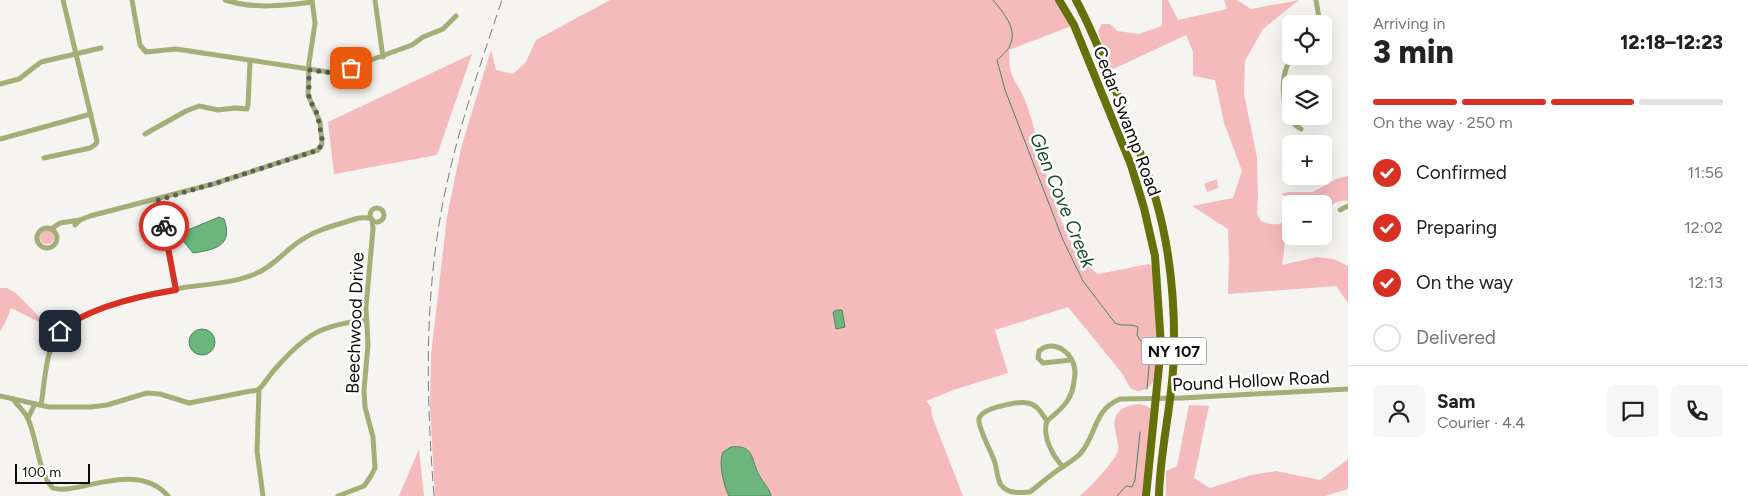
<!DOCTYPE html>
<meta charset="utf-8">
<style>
body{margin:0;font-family:Figtree,sans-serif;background:#f6f6f6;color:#222;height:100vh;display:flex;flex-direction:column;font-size:19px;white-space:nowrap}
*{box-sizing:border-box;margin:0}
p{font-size:16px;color:#767676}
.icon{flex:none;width:28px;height:28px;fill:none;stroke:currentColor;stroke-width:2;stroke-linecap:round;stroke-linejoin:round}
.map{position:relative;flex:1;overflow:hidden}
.details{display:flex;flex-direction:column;background:#fff;width:400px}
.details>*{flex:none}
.buttons{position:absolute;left:1282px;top:15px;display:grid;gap:10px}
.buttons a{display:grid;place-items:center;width:50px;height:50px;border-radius:8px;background:#fff;box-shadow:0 5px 20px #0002;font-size:25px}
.scale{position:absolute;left:15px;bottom:12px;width:75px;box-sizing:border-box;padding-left:5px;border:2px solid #0d0c0b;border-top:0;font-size:14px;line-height:18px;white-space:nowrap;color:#0d0c0b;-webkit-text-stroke:4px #fff;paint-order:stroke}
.pin{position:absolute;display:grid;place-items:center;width:42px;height:42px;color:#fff;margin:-21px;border-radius:10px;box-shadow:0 2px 8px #0006}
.courier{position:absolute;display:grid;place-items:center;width:50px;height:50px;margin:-25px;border:4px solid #d93025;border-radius:50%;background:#fff;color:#222;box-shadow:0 1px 6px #0007}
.summary em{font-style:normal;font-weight:800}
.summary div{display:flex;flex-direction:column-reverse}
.summary{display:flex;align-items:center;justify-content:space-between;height:85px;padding:0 25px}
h1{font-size:32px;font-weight:800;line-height:38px}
.bar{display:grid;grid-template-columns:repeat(4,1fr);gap:8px 5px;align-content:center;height:60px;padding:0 25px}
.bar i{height:6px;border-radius:4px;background:#e0e0e0}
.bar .current{background:#d93025}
.bar p{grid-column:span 4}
.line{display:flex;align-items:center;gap:12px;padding:0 25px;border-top:1px solid #e0e0e0}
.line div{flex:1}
.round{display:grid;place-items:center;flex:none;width:52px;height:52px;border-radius:8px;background:#f6f6f6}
ol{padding:0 25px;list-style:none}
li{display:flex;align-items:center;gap:15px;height:55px}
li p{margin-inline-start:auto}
li .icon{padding:5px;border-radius:50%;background:#d93025;color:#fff;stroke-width:4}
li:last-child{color:#767676}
li i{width:28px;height:28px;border:2px solid #e0e0e0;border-radius:50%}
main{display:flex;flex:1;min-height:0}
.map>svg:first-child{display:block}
.green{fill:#f5babc}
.water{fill:#6cb67e;stroke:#50835c}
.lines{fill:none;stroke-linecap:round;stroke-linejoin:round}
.stream{stroke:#50835c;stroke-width:1}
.street{stroke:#a4ae76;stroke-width:5}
.primary{stroke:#647008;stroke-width:8}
.rail{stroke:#7d7c7a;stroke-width:1;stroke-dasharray:10 5;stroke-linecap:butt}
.done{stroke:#5f5d5c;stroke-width:5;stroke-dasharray:0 9}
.route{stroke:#d93025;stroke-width:6}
.labels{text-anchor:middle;stroke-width:5;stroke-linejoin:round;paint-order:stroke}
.shield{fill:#fff;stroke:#565554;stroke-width:1}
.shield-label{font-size:16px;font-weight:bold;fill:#0d0c0b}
.street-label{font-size:18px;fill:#0d0c0b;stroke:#fff}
.water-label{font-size:19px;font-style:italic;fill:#164c27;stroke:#fff}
</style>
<main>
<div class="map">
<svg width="1348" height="496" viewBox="0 0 1348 496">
<rect width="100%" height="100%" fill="#f6f4f1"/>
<g class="green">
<path d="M610 0H1059L1074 25 1009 50C1010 56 1009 63 1010 69 1013 80 1021 90 1025 100 1043 146 1055 246 1098 274L1149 264 1153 267 1159 346 1155 379 1147 389 1138 391 1131 389 1121 372 1068 307 995 330 1008 373 956 389 926 401 931 407 932 416 963 496H435L430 407 431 355 447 217 461 148 491 50 496 70 513 74 526 62 536 40Z"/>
<path d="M1162 0H1168L1178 20 1227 9 1224 0H1237L1251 9 1299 0 1263 29 1245 61 1244 94 1257 157 1258 195 1257 214 1261 221C1274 226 1280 226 1291 217V235L1286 236 1282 265 1317 257 1334 259 1348 266V303L1336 286 1228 294 1229 259 1228 229 1192 206 1233 198 1242 171 1224 123 1215 80 1193 76V52L1186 35 1109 71 1098 31 1102 24H1110L1117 31 1139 34 1162 26Z"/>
<path d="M472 54 437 155 334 174 328 122Z"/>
<path d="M1348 176V201C1326 198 1331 215 1328 228H1324V204H1301L1281 194 1289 192H1313L1336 179Z"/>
<path d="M1217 179 1218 188 1207 192 1204 184Z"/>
<circle cx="47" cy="237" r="7"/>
<path d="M0 288H7L16 293 49 327 11 308 5 323 0 331Z"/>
<path d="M1139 404 1147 406 1151 409 1146 496H1079C1088 490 1113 463 1117 453 1120 447 1117 441 1116 434 1111 414 1120 406 1139 404Z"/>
<path d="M1189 405 1209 406 1194 478 1210 488 1251 475 1276 471 1320 480 1347 460 1348 458V489L1325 496H1166V471L1177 466Z"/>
<path d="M419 449 424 496H399Z"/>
</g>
<g class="water">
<path d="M219 217 224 219C234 246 214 250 193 253L184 242 183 232Z"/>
<path d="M837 310H842L845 327 836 329 833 312Z"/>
<circle cx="202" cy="342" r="13"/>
<path d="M731 447C755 444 751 461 759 475 763 483 769 487 771 496H729C724 487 718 462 723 452Z"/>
</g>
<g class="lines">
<g class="stream">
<path d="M993 0C1003 12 1018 29 1010 45 1008 51 1001 56 997 60L1005 90 1063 240 1083 281 1115 323C1123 327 1129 323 1138 327L1137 335 1150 355 1147 389"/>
<path d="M1117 496 1126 486 1132 487 1135 480 1140 432"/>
</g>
<g class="street">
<path d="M132 0 140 45 146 52 176 49 335 73 412 45 423 37 443 29 456 16"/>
<path d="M225 0C254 9 283 6 312 2"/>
<path d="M375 0 383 57"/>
<path d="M1316 0 1320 24"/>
<path d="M1294 56C1277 70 1281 120 1301 129"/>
<path d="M0 84 19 79 41 62 101 48"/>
<path d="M145 134 186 111 199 106 218 110 235 108 247 109 248 105 250 61"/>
<path d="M0 139 91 114"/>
<path d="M44 158 90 148 96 144 97 141 63 0"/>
<path d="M158 200 176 290"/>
<circle cx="377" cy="215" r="7"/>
<path d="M1340 210 1348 206"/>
<path d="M75 225 80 220 90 216 213 184 318 150 322 144 320 122 308 95 309 63 315 23 312 0"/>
<circle cx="47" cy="238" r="10"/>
<path d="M51 229 60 223 80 220"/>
<path d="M259 389 257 451 263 496"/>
<path d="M0 396 49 407H91L107 405 147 393 160 394 189 403 251 391C254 391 256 391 259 389 263 386 271 373 276 368 306 334 321 325 366 320"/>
<path d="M13 399C17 405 24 411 27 417 37 435 38 475 53 488 77 496 136 459 168 496"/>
<path d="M41 405C45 383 45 345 62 330 89 306 152 293 187 287 210 284 233 283 255 274 271 268 283 253 297 243 312 232 328 227 346 222 355 219 362 216 372 219L373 229 366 307 368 345 364 390 365 407 373 437 375 468 371 476 364 486 338 496"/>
<path d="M28 418 35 404"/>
<path d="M1047 421C1055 414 1064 408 1069 398 1073 391 1075 379 1075 371 1074 353 1054 338 1039 351L1038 358 1043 363 1071 360"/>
<path d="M1063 467C1052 455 1042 436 1047 421 1041 413 1038 405 1028 403 1018 401 981 408 979 419 978 429 992 452 995 463 997 469 997 479 1001 485 1008 494 1020 493 1030 492 1039 485 1048 477 1058 470 1065 465 1074 460 1080 454 1097 435 1093 410 1120 399L1182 398 1348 389"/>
</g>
<g class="primary">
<path d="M1059 0 1074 25 1131 165 1144 208 1155 256 1161 346 1146 496"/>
<path d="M1076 0C1094 33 1107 69 1121 104 1133 135 1147 167 1156 200 1170 249 1175 302 1174 353 1173 401 1160 448 1159 496"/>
</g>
<path class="rail" d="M434 496C426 394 424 297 444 197 458 129 480 65 502 0"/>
</g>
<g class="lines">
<path class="done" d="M164 226 158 200 213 184 318 150 322 144V138L317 113 309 99V70L335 73 351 68"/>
<path class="route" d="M60 331C89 307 139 296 176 290L164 226"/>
</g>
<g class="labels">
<rect class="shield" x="1141.5" y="337.5" width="65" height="27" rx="4"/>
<g class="shield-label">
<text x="1174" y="357">NY 107</text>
</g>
<g class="street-label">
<text transform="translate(1127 121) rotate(69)" y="6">Cedar Swamp Road</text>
<text transform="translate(355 323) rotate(-88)" y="6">Beechwood Drive</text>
<text transform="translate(1251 381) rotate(-3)" y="6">Pound Hollow Road</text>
</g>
<g class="water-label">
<text transform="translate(1063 200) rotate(68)" y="7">Glen Cove Creek</text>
</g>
</g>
</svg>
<div class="buttons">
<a><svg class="icon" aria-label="locate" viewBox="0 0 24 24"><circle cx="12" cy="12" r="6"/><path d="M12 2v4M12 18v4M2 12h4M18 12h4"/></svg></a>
<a><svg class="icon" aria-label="layers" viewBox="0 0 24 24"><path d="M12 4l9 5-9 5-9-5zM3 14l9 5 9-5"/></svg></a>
<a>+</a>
<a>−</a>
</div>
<div class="scale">100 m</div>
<div class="pin" style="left:351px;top:68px;background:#ea580c"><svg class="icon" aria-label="bag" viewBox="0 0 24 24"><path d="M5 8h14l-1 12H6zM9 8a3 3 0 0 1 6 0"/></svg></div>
<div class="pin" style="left:60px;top:331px;background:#1f2937"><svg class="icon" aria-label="home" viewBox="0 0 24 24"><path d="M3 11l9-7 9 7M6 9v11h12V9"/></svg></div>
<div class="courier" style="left:164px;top:226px"><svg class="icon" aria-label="bike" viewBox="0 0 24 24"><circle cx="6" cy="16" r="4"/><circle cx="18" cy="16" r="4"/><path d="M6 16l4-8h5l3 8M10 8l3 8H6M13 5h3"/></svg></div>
</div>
<section class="details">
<div class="summary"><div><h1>3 min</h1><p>Arriving in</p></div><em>12:18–12:23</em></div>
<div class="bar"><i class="current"></i><i class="current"></i><i class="current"></i><i></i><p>On the way · 250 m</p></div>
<ol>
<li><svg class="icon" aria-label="check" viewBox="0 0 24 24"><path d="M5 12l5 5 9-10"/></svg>Confirmed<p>11:56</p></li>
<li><svg class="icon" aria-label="check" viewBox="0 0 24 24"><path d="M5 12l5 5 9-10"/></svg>Preparing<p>12:02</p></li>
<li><svg class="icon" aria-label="check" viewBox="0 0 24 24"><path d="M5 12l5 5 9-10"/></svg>On the way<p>12:13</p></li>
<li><i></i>Delivered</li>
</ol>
<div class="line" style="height:90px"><a class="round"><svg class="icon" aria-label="person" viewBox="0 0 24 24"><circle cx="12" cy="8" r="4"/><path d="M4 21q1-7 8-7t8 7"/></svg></a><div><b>Sam</b><p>Courier · 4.4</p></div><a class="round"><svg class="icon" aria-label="chat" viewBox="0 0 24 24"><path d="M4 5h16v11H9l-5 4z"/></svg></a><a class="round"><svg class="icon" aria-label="phone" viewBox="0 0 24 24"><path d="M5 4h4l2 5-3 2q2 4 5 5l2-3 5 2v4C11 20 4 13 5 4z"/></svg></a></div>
</section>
</main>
